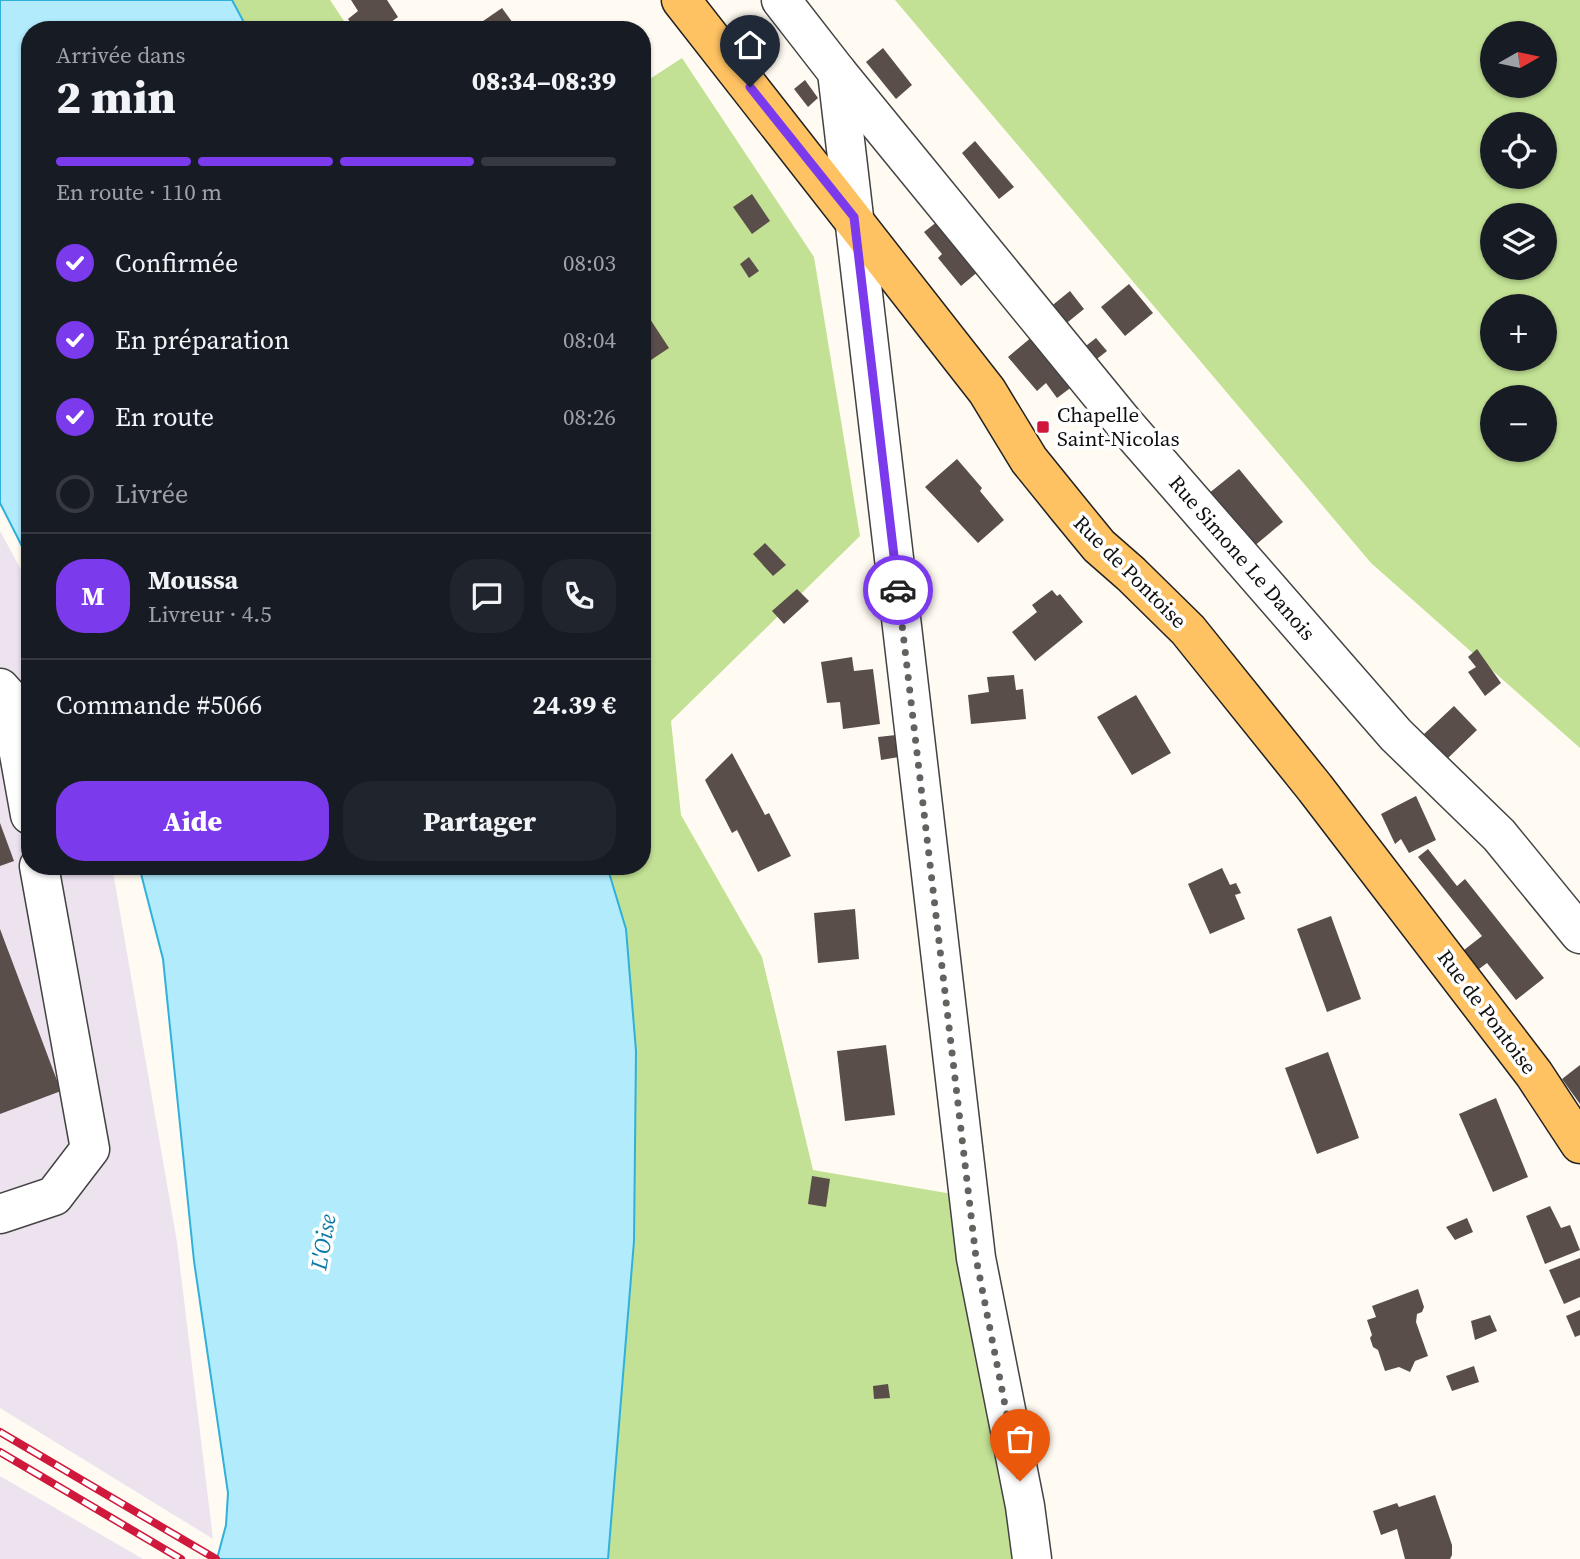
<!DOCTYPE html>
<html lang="fr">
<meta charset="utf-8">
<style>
body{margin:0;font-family:"Source Serif 4",serif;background:#20242c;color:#f1f3f6;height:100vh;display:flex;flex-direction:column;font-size:26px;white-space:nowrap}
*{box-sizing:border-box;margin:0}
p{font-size:23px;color:#9ea1a6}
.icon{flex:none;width:38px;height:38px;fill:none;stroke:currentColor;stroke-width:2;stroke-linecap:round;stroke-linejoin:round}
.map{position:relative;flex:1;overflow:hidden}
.panel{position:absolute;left:21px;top:21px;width:630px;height:854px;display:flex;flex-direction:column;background:#171b24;border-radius:28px;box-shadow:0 2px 5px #0004}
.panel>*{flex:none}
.needle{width:46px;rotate:81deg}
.fabs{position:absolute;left:1480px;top:21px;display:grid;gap:14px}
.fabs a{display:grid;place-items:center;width:77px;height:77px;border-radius:50%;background:#171b24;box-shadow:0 2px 5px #0004;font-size:35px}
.pin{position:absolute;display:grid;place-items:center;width:60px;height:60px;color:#fff;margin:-72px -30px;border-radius:50% 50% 50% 0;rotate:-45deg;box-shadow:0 0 7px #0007}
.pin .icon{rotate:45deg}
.courier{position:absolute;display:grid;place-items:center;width:70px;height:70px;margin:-35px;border:5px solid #7c3aed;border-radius:50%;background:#fff;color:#222;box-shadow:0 2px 9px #0007}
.head em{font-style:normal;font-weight:800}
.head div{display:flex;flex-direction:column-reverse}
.head{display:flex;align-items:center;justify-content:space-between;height:119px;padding:0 35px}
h1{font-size:46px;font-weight:800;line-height:52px}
.bar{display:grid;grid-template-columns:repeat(4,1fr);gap:10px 7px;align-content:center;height:84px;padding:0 35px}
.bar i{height:9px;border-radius:5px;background:#363941}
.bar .current{background:#7c3aed}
.bar p{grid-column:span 4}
.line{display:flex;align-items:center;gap:18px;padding:0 35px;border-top:2px solid #363941}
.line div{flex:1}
.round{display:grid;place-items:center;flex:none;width:74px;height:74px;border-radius:28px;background:#20242c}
ol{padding:0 35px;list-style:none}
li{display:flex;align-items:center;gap:21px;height:77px}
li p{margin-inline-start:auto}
li .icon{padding:7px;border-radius:50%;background:#7c3aed;color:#fff;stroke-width:4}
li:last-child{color:#9ea1a6}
li i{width:38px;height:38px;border:4px solid #363941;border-radius:50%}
.primary-button{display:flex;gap:14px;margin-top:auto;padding:14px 35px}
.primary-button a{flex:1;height:80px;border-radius:28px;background:#7c3aed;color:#fff;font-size:28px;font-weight:800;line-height:80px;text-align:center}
.primary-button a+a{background:#20242c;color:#f1f3f6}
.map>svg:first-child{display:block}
.industrial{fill:#ece3ef}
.forest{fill:#c2e194;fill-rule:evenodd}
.water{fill:#b1ebfc;stroke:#30b0db;stroke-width:2}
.building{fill:#5a4e4b}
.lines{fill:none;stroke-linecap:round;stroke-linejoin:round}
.minor-casing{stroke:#434343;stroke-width:41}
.major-casing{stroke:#212121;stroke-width:41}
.minor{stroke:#fff;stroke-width:38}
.major{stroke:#ffc262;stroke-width:38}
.rail-casing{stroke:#cf183c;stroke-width:8}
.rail{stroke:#fff;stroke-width:5;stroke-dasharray:16;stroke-linecap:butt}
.done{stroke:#64625f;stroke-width:7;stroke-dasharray:0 12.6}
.route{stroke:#7c3aed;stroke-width:9}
.poi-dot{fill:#cf183c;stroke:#fff;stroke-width:2.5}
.labels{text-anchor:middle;stroke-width:7;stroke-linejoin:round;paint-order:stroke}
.poi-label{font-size:21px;fill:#101010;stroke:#fff;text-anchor:start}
.street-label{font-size:21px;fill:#101010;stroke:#fff}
.water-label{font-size:23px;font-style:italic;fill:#0b7aa7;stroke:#fff}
</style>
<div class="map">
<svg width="1580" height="1559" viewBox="0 0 1580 1559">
<rect width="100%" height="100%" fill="#fffbf2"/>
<g class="industrial">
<path d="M0 531 30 586V866H112L177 1242 213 1539 0 1408Z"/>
<path d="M0 1476 143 1559H0Z"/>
</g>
<g class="forest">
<path d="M232 0H330L350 30H248Z"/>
<path d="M895 0H1580V748L1371 563ZM1493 33H1545V86H1493ZM1493 124H1545V177H1493ZM1493 215H1545V268H1493ZM1493 306H1545V359H1493ZM1493 397H1545V450H1493Z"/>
<path d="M682 58 814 257 860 536 671 721 681 815 762 957 813 1170 958 1195 1023 1559H608L634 1241 636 1051 626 929 607 866H642V84Z"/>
</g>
<g class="water">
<path d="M0 0H232L248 30H30V562L0 503Z"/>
<path d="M139 866H607L626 929 636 1051 634 1241 608 1559H217L226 1525 228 1493 194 1261 163 959Z"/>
</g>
<g class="building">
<path d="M351 0H387L398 17 380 30H356L348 19 358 11Z"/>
<path d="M502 8 518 30H470Z"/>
<path d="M883 48 912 85 896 99 866 62Z"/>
<path d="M805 80 818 98 808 107 794 89Z"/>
<path d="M975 141 1014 187 999 199 962 153Z"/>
<path d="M752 194 770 221 752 234 733 207Z"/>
<path d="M938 221 980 270 961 286 938 258 942 254 924 232Z"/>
<path d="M749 257 759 271 749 278 740 264Z"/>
<path d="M1129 284 1153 313 1125 336 1101 307Z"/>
<path d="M1070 291 1084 309 1063 326 1049 308Z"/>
<path d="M648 316 669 348 642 366V320Z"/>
<path d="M1033 336 1073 386 1057 398 1046 383 1037 391 1008 357Z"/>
<path d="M1096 338 1107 351 1093 362 1082 349Z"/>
<path d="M957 459 982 488 980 491 1004 520 978 543 925 487Z"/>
<path d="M1239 469 1283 522 1253 547 1208 494Z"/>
<path d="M765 543 786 565 773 576 753 554Z"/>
<path d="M797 589 809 601 784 624 772 611Z"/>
<path d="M1052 590 1057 596 1060 594 1083 622 1035 661 1012 632 1037 612 1032 605Z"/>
<path d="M1477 649 1501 683 1485 696 1468 672 1476 667 1468 657Z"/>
<path d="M852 657 854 671 873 669 880 724 843 729 840 702 827 703 821 662Z"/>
<path d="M1014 675 1016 690 1023 689 1026 719 971 724 968 695 989 692 987 677Z"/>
<path d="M1136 695 1171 753 1132 775 1097 717Z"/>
<path d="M1454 706 1477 730 1447 759 1423 735Z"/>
<path d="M896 735 899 757 881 760 878 737Z"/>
<path d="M732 753 765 815 769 813 791 856 758 872 737 830 732 833 705 780Z"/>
<path d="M1416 796 1436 840 1409 853 1401 839 1395 844 1381 814Z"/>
<path d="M0 823 14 861 0 866Z"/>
<path d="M1428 849 1457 886 1465 879 1544 978 1516 1000 1487 963 1479 969 1464 950 1482 936 1418 857Z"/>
<path d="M1222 868 1230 885 1236 883 1241 893 1235 895 1245 919 1210 934 1188 884Z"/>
<path d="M855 909 859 959 818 963 814 913Z"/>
<path d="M1331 916 1361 999 1327 1012 1297 929Z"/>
<path d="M0 929 61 1091 0 1114Z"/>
<path d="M886 1045 895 1115 845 1121 837 1051Z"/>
<path d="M1328 1052 1359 1138 1317 1154 1285 1068Z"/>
<path d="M1580 1065V1104L1562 1079Z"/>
<path d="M1496 1098 1528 1177 1493 1192 1459 1114Z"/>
<path d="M812 1176 830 1179 826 1207 808 1204Z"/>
<path d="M1550 1206 1561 1228 1570 1225 1580 1250 1545 1264 1526 1216Z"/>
<path d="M1467 1218 1473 1232 1455 1240 1446 1227Z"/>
<path d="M1580 1258V1297L1564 1304 1549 1270Z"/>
<path d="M1418 1289 1424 1307 1422 1312 1417 1314 1416 1322 1428 1356 1415 1361 1410 1372 1399 1367 1385 1371 1378 1350 1373 1347 1370 1338 1372 1335 1367 1320 1376 1317 1372 1306Z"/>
<path d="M1580 1310V1335L1575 1337 1566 1316Z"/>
<path d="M1490 1315 1497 1331 1475 1340 1471 1321Z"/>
<path d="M1474 1366 1479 1382 1452 1391 1446 1376Z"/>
<path d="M888 1384 890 1398 874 1399 873 1386Z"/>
<path d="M1435 1495 1452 1545V1555L1450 1559H1405L1397 1529 1381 1535 1373 1511 1397 1503 1399 1507Z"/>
</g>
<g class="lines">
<g class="minor-casing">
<g id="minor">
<path d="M781 0 837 72 1124 423 1396 735 1499 835 1580 934"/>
<path d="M837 72 976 1258 1025 1506 1032 1559"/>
<path d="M0 688 9 698 30 815"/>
<path d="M0 1214 54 1196 90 1149 39 866"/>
</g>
</g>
<g class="major-casing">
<path id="major" d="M681 0 987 391 1029 460 1067 507 1099 546 1131 574 1188 630 1315 788 1534 1074 1580 1144"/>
</g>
<use href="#minor" class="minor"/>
<use href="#major" class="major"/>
<g class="rail-casing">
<g id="rail">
<path d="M0 1432 216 1559"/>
<path d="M0 1452 181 1559"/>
</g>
</g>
<use href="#rail" class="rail"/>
</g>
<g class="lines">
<path class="done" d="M898 590 976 1258 1020 1481"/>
<path class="route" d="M750 87 854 217 898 590"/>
</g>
<rect class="poi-dot" x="1036" y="420" width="14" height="14" rx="3.5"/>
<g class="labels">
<g class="poi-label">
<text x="1057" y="422">Chapelle<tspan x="1057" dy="24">Saint-Nicolas</tspan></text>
</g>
<g class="street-label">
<text transform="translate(1242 558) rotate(49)" y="7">Rue Simone Le Danois</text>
<text transform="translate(1130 572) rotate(45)" y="7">Rue de Pontoise</text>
<text transform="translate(1487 1012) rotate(53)" y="7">Rue de Pontoise</text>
</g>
<g class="water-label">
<text transform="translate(323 1242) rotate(-80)" y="8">L'Oise</text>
</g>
</g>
</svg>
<div class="fabs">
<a><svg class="needle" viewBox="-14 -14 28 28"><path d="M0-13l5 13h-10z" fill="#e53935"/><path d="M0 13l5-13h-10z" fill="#9ea1a6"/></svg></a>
<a><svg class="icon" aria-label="locate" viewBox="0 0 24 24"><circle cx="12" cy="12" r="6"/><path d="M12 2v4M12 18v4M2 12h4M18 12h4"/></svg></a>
<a><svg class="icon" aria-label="layers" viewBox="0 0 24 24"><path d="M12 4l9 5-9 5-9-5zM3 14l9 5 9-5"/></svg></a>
<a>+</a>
<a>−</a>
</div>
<div class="pin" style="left:1020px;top:1481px;background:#ea580c"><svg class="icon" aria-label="bag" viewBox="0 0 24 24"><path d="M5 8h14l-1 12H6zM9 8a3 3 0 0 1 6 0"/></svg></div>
<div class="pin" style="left:750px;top:87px;background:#1f2937"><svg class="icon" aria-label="home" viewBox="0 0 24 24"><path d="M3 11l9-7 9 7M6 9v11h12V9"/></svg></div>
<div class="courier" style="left:898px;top:590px"><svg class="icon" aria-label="car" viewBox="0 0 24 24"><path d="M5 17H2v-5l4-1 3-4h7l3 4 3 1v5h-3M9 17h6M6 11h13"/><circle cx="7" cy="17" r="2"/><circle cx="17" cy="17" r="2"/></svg></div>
<section class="panel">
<div class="head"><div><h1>2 min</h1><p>Arrivée dans</p></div><em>08:34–08:39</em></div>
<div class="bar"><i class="current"></i><i class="current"></i><i class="current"></i><i></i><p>En route · 110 m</p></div>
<ol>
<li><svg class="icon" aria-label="check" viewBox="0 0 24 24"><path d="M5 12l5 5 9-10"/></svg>Confirmée<p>08:03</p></li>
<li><svg class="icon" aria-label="check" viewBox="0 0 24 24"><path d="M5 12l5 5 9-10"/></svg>En préparation<p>08:04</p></li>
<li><svg class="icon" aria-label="check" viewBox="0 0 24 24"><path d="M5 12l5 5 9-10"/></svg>En route<p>08:26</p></li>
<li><i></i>Livrée</li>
</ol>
<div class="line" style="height:126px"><b class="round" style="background:#7c3aed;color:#fff">M</b><div><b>Moussa</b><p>Livreur · 4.5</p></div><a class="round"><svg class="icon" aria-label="chat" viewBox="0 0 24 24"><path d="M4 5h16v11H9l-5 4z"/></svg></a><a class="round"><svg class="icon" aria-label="phone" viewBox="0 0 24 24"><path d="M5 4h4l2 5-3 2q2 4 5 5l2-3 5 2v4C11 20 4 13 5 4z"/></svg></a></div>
<div class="line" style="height:91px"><div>Commande #5066</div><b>24.39 €</b></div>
<div class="primary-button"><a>Aide</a><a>Partager</a></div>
</section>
</div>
